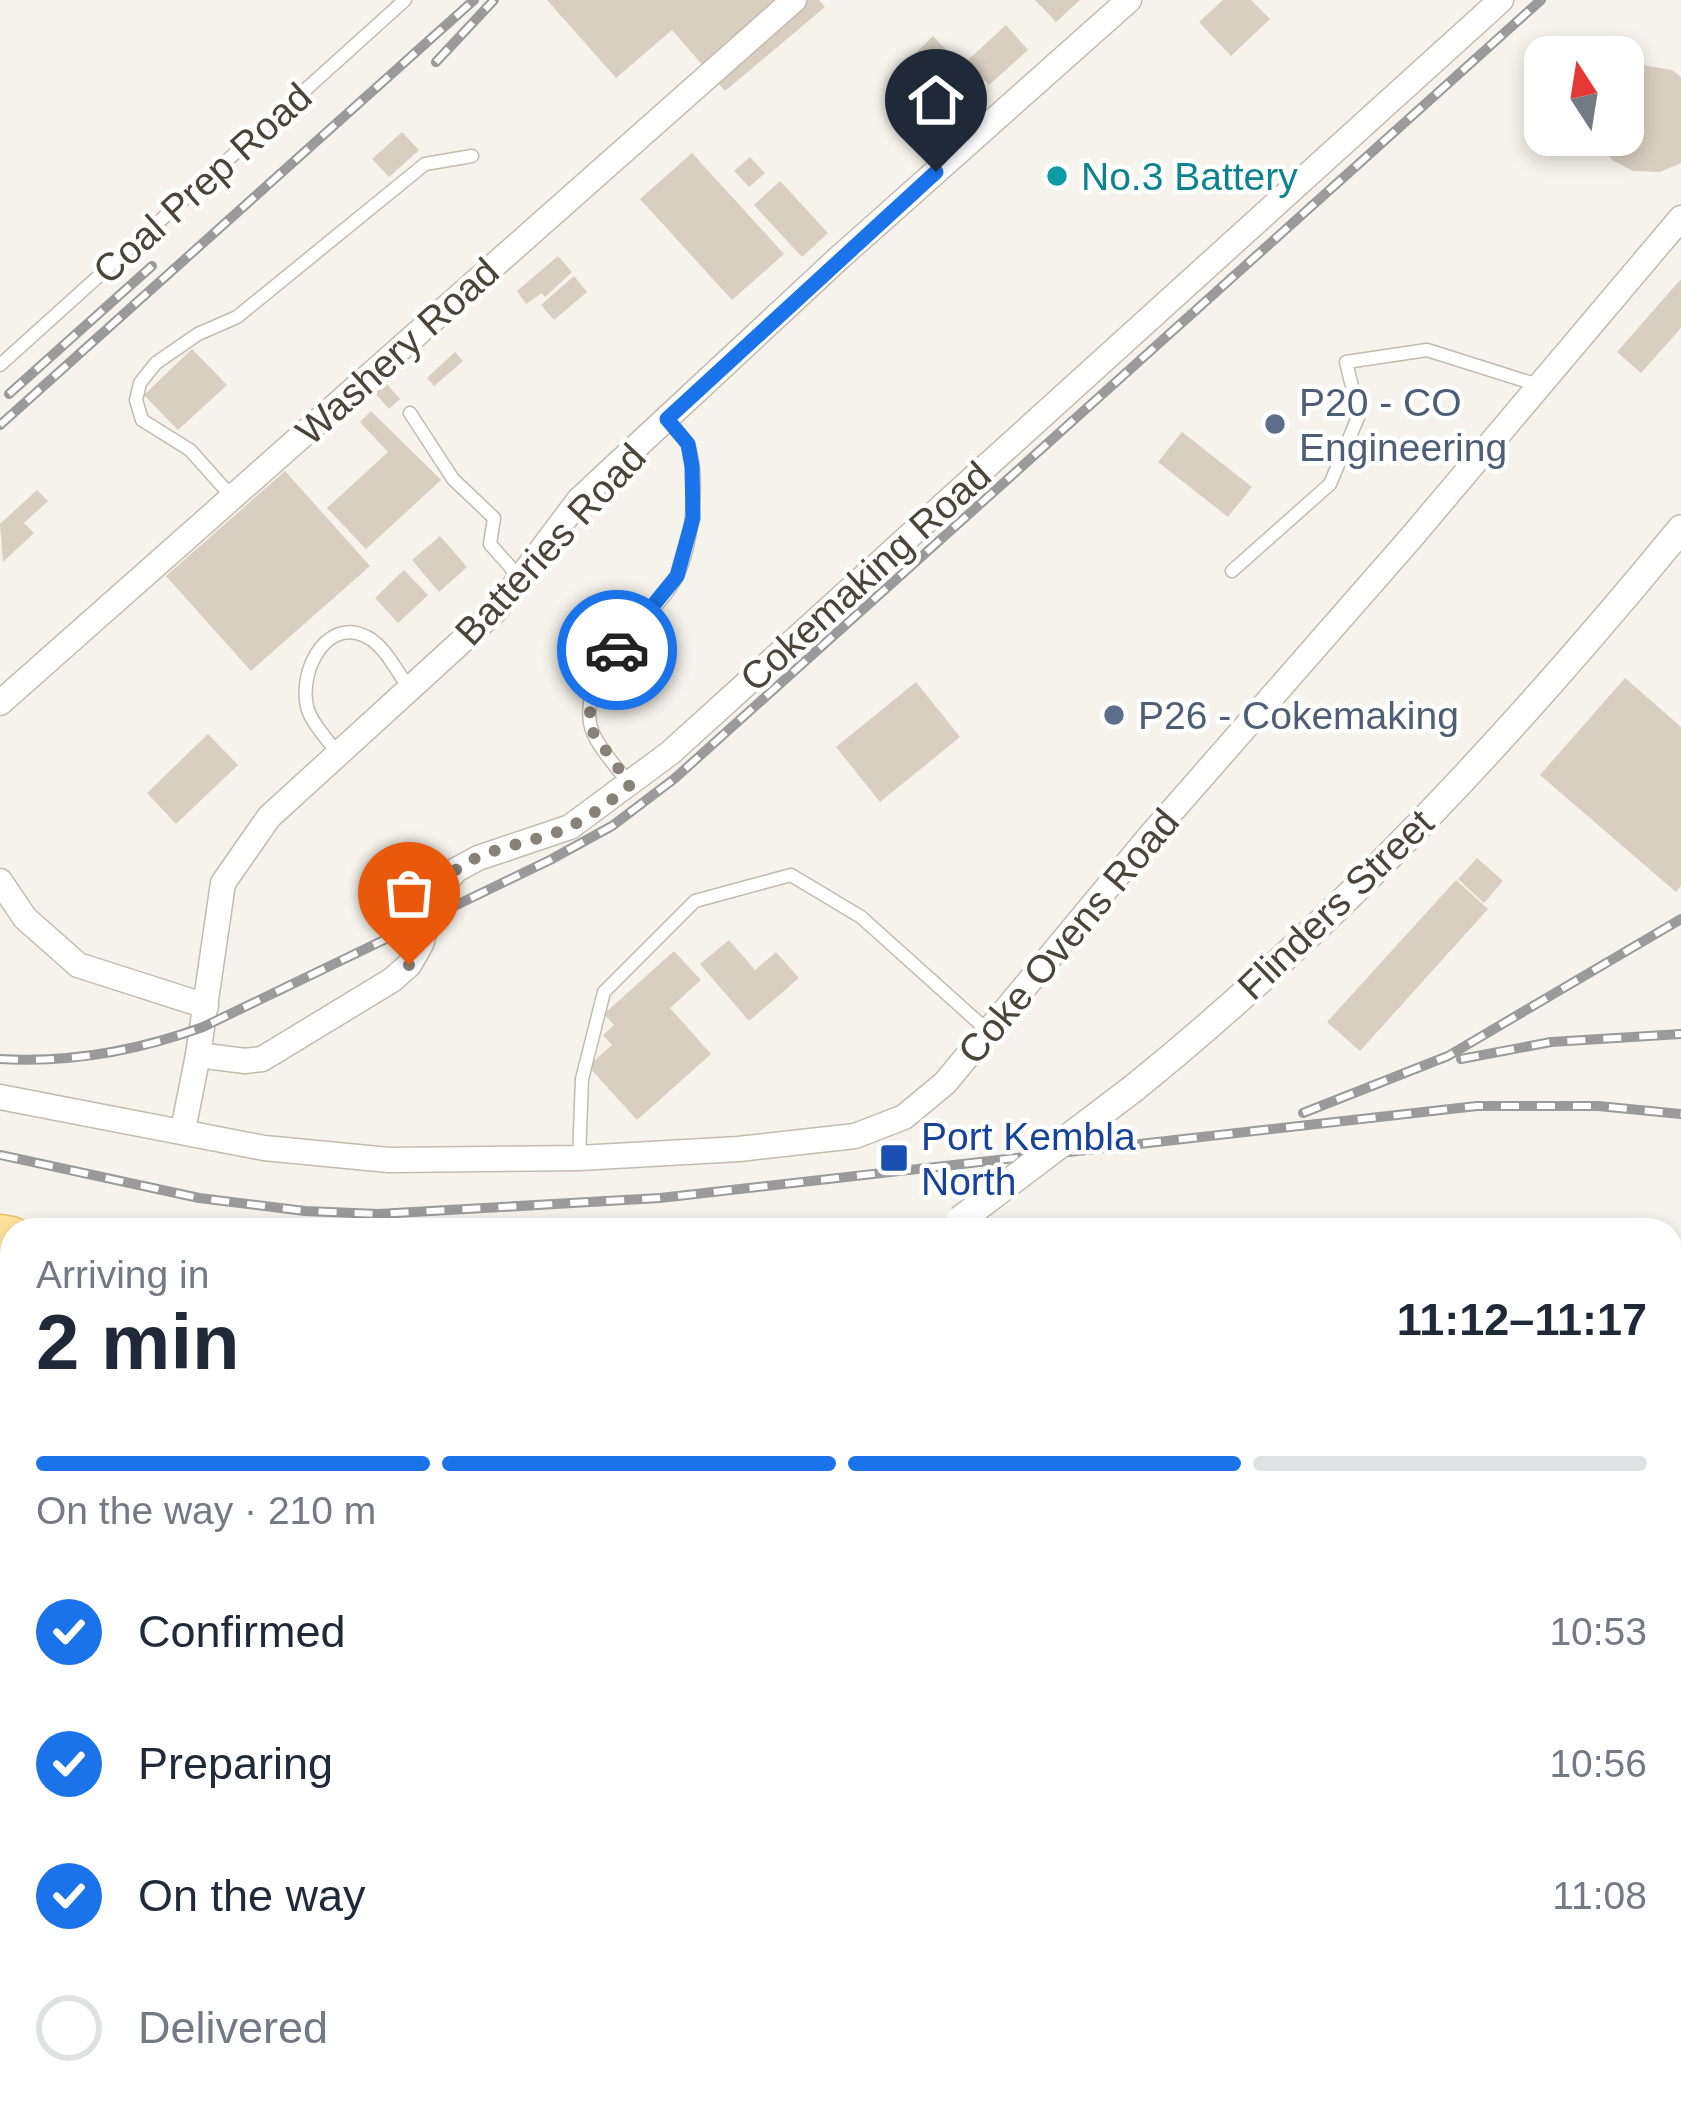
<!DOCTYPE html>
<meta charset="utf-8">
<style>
body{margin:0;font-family:Arial,sans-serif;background:#f2f2f3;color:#1f2937;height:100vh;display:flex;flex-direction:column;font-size:45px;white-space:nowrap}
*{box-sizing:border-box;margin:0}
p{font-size:39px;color:#747a83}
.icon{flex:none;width:66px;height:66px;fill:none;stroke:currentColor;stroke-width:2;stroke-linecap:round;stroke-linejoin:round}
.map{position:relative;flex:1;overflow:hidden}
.drawer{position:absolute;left:0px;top:1218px;width:1683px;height:900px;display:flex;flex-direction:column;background:#fff;border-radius:36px 36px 0 0;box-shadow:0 6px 18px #0003}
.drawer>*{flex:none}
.needle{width:78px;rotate:348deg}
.controls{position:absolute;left:1524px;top:36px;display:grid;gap:24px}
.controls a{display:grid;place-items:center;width:120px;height:120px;border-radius:24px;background:#fff;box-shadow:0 6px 18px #0003;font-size:60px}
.pin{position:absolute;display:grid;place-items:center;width:102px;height:102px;color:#fff;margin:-123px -51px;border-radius:50% 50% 50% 0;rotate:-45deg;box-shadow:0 0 12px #0007}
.pin .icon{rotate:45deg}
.courier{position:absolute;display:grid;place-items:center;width:120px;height:120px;margin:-60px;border:9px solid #1a73e8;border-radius:50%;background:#fff;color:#222;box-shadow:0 3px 15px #0007}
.summary em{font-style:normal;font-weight:700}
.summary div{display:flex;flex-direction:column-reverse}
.summary{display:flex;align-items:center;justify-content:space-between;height:204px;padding:0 36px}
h1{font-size:78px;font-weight:700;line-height:90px}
.bar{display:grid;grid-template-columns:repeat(4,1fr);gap:18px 12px;align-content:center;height:144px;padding:0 36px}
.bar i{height:15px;border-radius:9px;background:#e0e1e3}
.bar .on{background:#1a73e8}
.bar p{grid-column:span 4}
ol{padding:0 36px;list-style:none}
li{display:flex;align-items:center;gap:36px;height:132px}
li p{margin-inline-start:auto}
li .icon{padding:12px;border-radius:50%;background:#1a73e8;color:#fff;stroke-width:4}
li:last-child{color:#747a83}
li i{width:66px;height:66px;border:6px solid #e0e1e3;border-radius:50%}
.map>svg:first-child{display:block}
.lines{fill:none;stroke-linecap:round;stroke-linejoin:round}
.stream{stroke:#a9d4f2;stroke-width:6}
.building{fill:#d8cfc1}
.service-casing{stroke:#c2bbae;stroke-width:15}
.minor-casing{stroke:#c2bbae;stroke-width:27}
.tertiary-casing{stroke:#c2bbae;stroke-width:30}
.primary-casing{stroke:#e6c16a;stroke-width:39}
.service{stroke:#fff;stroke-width:12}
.minor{stroke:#fff;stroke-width:24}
.tertiary{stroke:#fff;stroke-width:27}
.primary{stroke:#ffe39c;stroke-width:36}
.rail-casing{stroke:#9a9a9a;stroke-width:10}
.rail{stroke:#fff;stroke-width:6;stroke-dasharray:18;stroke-linecap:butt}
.tertiary-bridge-casing{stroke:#c2bbae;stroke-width:30;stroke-linecap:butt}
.tertiary-bridge{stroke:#fff;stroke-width:27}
.done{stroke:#878178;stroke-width:12;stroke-dasharray:0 21.6}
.route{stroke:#1a73e8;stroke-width:15}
.culture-dot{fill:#0f9aa8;stroke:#fff;stroke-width:4.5}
.service-dot{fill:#5c6f8a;stroke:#fff;stroke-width:4.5}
.transit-dot{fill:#1a4fb4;stroke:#fff;stroke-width:4.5}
.labels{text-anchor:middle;stroke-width:9;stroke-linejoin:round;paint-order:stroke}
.culture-label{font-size:39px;fill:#0d838f;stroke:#fff;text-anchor:start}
.street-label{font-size:39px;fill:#4b4439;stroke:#fff}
.service-label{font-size:39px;fill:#4e5e75;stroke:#fff;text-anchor:start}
.transit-label{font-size:39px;fill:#164399;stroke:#fff;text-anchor:start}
</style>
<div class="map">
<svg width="1681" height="2118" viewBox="0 0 1681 2118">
<rect width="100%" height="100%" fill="#f6f3ec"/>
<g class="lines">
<path class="stream" d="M1671 1272H1681"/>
</g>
<g class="building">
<path d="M547 0H819L825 7 725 91 672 30 616 78Z"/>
<path d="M1035 0H1080L1056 22Z"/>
<path d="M1223 0H1251L1270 19 1231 56 1199 22Z"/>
<path d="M1006 25 1028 50 989 85 967 61Z"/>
<path d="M933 36 952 56 925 82 906 63Z"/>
<path d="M949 63 978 93 955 115 926 85Z"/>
<path d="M1642 65 1672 70 1681 77V163L1660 172 1633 171 1612 160 1599 141 1598 135H1623V73Z"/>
<path d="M929 93 950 118 925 140 904 115Z"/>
<path d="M402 132 419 150 389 177 372 159Z"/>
<path d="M692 153 784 254 732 300 640 199Z"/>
<path d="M750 157 765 173 749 187 734 171Z"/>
<path d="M780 181 828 233 802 257 754 205Z"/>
<path d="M558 256 572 272 545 297 542 293 526 304 517 291Z"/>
<path d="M574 276 587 292 554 320 541 305Z"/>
<path d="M1681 279V328L1641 373 1617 352Z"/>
<path d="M192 349 227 385 178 430 144 395Z"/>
<path d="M455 352 463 361 434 386 427 378Z"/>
<path d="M386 383 400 399 389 409 375 393Z"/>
<path d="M371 411 441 480 366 549 327 508 388 452 360 422Z"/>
<path d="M1182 432 1252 487 1228 517 1158 462Z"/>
<path d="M285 471 370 566 251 671 166 576Z"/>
<path d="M37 490 48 501 24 523 34 533 3 562 0 524Z"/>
<path d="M440 536 467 567 439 592 412 560Z"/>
<path d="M404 570 428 595 398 623 375 598Z"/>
<path d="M1625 678 1681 727V886L1676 892 1540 775Z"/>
<path d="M916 682 960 737 880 802 836 747Z"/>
<path d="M208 734 238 765 176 824 147 793Z"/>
<path d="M1477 858 1503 881 1484 903 1458 879Z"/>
<path d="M1456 880 1488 909 1360 1051 1327 1022Z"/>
<path d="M729 940 755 970 776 952 799 978 749 1021 700 964Z"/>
<path d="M674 951 701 980 670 1008 711 1054 637 1120 588 1066 612 1045 603 1035 614 1025 604 1014Z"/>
<path d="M1671 1555 1681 1559V1716L1671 1712Z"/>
<path d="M37 2106H209L212 2118H40Z"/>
<path d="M1370 2106H1600L1595 2118H1365Z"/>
</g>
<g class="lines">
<g class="service-casing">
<g id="service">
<path d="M0 365 405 0"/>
<path d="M410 413 453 479 494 518 490 544 520 578"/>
<path d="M232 497 190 450 142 420 136 400 140 383 156 363 198 334 237 317 425 164 472 156"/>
<path d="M1232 571 1330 484 1359 415 1346 362 1427 350 1538 385"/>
<path d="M337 753C329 741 316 728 310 715 294 681 323 614 367 637 385 646 397 672 409 688"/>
<path d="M630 785C618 768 593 743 590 723 581 661 652 625 677 576 692 546 699 480 689 448 685 437 674 428 667 419"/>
<path d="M579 1158 582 1079 604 992 695 901 791 875 861 917 988 1031"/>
<path d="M1671 1463 1681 1464"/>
<path d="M0 1999 12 1988"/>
<path d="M0 2040 12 2048"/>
<path d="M225 2118 234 2106"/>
<path d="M1155 2118 1163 2106"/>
<path d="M1611 2118 1616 2106"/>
</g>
</g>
<g class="minor-casing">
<g id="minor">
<path d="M0 703 794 0"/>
<path d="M0 881 25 918 78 965 206 1006"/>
<path d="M198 1055 245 1061 262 1059 392 980 409 965 421 944 435 894 456 870 478 858 570 827 670 753 1501 0"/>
<path d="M0 1097 264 1148 389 1160 579 1158 739 1149 855 1136 904 1117 945 1083 1151 835 1410 539 1681 218"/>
<path d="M183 1130 198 1055 223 883 269 817 496 610 579 500 839 258 1129 0"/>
<path d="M1671 1507 1681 1508"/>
<path d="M0 1738 12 1739"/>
<path d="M1671 1757 1681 1761"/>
<path d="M1671 1946 1681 1950"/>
<path d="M938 2106 942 2118"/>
<path d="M281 2118 293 2106"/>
</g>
</g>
<g class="tertiary-casing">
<path id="tertiary" d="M1134 1088C1337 924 1516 730 1681 529"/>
</g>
<g class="primary-casing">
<g id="primary">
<path d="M0 1233 12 1235"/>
<path d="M0 1268 12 1270"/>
<path d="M838 2106 842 2118"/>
<path d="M879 2106 883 2118"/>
</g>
</g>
<use href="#service" class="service"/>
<use href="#minor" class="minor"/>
<use href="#tertiary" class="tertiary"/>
<use href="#primary" class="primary"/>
<g class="rail-casing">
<g id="rail">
<path d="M436 62 494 0"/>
<path d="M9 394 152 266"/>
<path d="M0 425 474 0"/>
<path d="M0 1059C70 1063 137 1051 203 1027L550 860 612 826 674 779 1541 0"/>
<path d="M1461 1059 1551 1042 1681 1034"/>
<path d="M1303 1113 1448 1056 1681 919"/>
<path d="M0 1155 199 1198 305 1211 378 1214 660 1198 1477 1106H1598L1681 1114"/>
<path d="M0 1390 12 1396"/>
<path d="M0 1433 12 1437"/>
<path d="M1671 1873 1681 1877"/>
<path d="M1671 2057 1681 2061"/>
</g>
</g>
<use href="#rail" class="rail"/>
<g class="tertiary-bridge-casing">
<path id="tertiary-bridge" d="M960 1220 1134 1088"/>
</g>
<use href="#tertiary-bridge" class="tertiary-bridge"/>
</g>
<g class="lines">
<path class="done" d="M409 965C426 938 424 903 446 879 475 847 530 845 567 828 589 818 611 801 630 785L590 728V692L617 650"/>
<path class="route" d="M617 650 677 576 693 518 692 467 688 444 667 419 936 172"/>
</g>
<circle class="culture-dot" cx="1057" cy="176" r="12"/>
<g class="service-dot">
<circle cx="1275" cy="424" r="12"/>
<circle cx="1114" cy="715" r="12"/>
</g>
<rect class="transit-dot" x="879" y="1143" width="30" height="30" rx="6"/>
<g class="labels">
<g class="culture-label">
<text x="1081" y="190">No.3 Battery</text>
</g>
<g class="street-label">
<text transform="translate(202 183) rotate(-42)" y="14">Coal Prep Road</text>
<text transform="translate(397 351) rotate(-42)" y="14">Washery Road</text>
<text transform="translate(550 544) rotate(-47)" y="14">Batteries Road</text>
<text transform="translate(865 576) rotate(-42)" y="14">Cokemaking Road</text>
<text transform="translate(1335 904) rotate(-44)" y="14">Flinders Street</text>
<text transform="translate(1068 936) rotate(-50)" y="14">Coke Ovens Road</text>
</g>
<g class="service-label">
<text x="1299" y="416">P20 - CO<tspan x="1299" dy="45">Engineering</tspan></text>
<text x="1138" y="729">P26 - Cokemaking</text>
</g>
<g class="transit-label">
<text x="921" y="1150">Port Kembla<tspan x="921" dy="45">North</tspan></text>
</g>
</g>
</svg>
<div class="controls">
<a><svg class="needle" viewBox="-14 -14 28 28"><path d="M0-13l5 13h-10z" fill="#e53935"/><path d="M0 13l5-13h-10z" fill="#747a83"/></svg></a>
</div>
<div class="pin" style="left:409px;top:965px;background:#ea580c"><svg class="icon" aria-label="bag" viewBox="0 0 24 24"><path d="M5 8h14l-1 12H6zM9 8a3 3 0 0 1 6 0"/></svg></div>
<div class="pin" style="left:936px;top:172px;background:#1f2937"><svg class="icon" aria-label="home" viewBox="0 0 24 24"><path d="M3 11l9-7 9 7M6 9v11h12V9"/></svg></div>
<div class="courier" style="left:617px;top:650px"><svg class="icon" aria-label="car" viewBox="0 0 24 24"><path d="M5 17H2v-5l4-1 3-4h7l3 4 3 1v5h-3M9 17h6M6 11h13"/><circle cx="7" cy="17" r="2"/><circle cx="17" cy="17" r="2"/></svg></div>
<section class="drawer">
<div class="summary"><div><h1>2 min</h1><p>Arriving in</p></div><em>11:12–11:17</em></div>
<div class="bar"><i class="on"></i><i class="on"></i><i class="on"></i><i></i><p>On the way · 210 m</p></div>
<ol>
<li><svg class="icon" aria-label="check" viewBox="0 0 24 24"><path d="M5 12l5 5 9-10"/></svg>Confirmed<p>10:53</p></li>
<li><svg class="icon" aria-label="check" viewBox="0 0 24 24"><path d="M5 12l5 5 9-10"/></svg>Preparing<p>10:56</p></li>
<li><svg class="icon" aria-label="check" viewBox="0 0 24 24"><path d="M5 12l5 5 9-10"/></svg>On the way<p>11:08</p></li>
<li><i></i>Delivered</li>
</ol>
</section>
</div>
